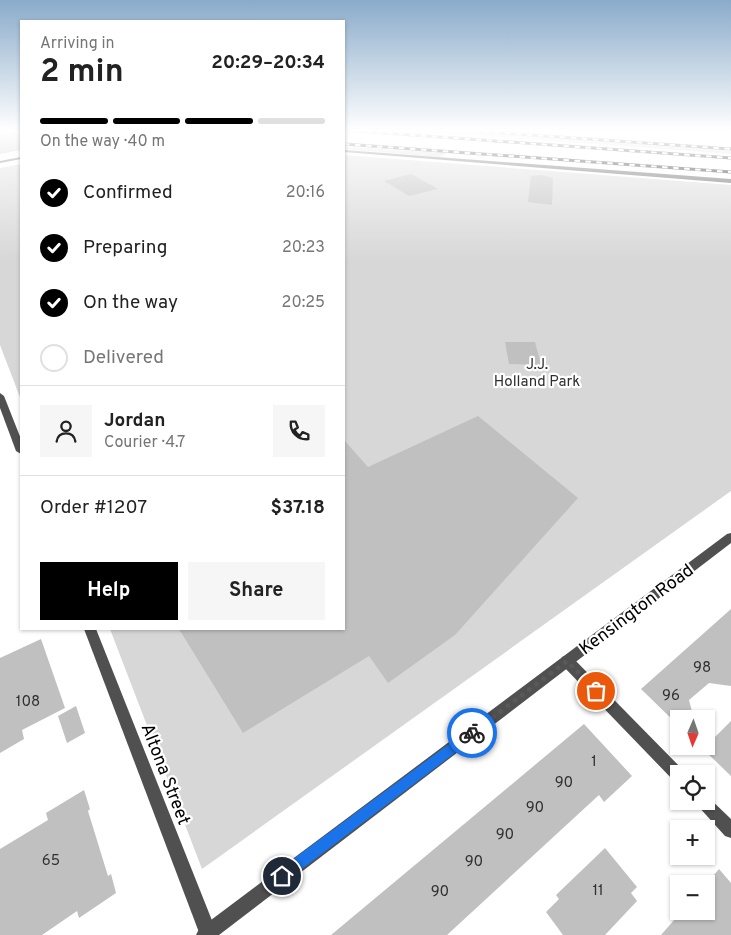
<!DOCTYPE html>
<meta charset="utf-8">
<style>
body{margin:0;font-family:Overpass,sans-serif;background:#f6f6f6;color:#222;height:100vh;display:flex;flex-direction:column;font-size:19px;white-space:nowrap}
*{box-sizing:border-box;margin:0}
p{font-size:16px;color:#767676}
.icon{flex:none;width:28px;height:28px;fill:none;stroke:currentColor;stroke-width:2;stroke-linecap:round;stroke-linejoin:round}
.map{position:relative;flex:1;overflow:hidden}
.sheet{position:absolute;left:20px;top:20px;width:325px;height:610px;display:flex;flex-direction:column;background:#fff;border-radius:0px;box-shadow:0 1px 4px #0004}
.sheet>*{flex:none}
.needle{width:32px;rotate:182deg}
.fabs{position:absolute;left:670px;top:710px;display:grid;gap:10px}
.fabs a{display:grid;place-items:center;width:45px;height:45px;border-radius:0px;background:#fff;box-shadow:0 1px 4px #0004;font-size:25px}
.pin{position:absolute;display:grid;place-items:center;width:42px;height:42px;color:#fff;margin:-21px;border:2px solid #fff;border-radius:50%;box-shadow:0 1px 5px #0007}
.courier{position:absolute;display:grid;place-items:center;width:50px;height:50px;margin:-25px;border:4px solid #1a73e8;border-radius:50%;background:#fff;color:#222;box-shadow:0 1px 6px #0007}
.summary em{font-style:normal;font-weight:700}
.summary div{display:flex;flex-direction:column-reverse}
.summary{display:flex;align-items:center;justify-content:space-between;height:85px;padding:0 20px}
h1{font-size:32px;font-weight:700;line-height:38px}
.bar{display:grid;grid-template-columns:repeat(4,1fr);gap:8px 5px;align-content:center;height:60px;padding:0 20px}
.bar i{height:6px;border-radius:4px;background:#e0e0e0}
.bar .selected{background:#000}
.bar p{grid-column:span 4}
.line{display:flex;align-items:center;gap:12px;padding:0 20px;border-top:1px solid #e0e0e0}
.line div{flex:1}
.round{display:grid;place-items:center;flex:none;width:52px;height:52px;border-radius:0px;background:#f6f6f6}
ol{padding:0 20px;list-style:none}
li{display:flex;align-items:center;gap:15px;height:55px}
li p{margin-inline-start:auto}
li .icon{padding:5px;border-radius:50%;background:#000;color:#fff;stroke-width:4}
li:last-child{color:#767676}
li i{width:28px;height:28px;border:2px solid #e0e0e0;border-radius:50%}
.action{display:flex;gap:10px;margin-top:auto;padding:10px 20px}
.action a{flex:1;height:58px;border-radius:0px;background:#000;color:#fff;font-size:20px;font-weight:700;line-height:58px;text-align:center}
.action a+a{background:#f6f6f6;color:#222}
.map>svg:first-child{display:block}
.green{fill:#d7d7d7}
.building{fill:#c0c0c0}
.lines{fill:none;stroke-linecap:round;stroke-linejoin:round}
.minor{fill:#505050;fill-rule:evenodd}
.tertiary{fill:#505050;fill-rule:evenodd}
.rail-casing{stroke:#000;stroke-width:3}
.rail{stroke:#fff;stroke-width:2;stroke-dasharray:5.5;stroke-linecap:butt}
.route{fill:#1a73e8}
.done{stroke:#595959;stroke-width:5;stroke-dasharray:0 9}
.labels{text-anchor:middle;stroke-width:4.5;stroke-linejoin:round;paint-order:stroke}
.park-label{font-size:15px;fill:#2e2e2e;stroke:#fff}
.near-number-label{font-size:15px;fill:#303030}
.near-street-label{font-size:18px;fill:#000;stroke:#fff}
</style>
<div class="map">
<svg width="731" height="935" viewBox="0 0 731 935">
<rect width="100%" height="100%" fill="#fff"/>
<g class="green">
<path d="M401 130H446L731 151V154Z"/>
<path d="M344 147 448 153 440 157 344 149Z"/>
<path d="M344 155 731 185V491L202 869 110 629H344Z"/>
<path d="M21 164V400L0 345V168Z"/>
</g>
<g class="building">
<path d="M0 130H21V150L0 154Z"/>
<path d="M411 174 438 189 409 196 384 181Z"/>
<path d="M542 175 553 178 552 205 528 202 531 176Z"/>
<path d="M505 342H535L541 365 509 364Z"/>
<path d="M478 416 578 498 455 635 388 683 369 656 243 733 179 629H344V440L368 467Z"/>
<path d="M731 609V686L709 683 689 700 694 719H679V726L641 689Z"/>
<path d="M41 639 65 708 22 730 24 739 0 753V658Z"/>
<path d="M76 706 85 733 67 743 58 716Z"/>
<path d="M731 721V776L703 749Z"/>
<path d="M584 724 632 776 604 802 599 795 447 935H331Z"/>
<path d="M84 790 90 809 88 811 108 876 111 874 116 893 79 918 77 911 42 935H0V849L48 820 46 813Z"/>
<path d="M605 848 637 887 631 893 637 901 605 935H563L546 912 559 899 556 895Z"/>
<path d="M719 869 731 883V935H661L682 911H706V884Z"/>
</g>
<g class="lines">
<g class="minor">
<path d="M344 150 731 179V183L344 152Z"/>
<path d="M21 157V159L0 163V161Z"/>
<path d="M0 393 4 396 21 439V454L16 451 0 408Z"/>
<path d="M84 629H96L217 933 216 935H200Z"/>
<path d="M567 655 572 657 684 771 686 774H679V783L674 781 562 665 560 661 562 657Z"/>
<path d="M706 795 731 819V838L725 836 698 806 695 801H706Z"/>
</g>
<path class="tertiary" d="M731 533V543L219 935H196L199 929 727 534Z"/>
<g class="rail-casing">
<g id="rail">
<path d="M344 130 731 158"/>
<path d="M461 130 731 149"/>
<path d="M344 144 731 172"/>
</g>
</g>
<use href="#rail" class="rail"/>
</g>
<linearGradient id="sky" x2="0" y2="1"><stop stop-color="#8aabca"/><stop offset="0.5" stop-color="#fff"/><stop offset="1" stop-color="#fff" stop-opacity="0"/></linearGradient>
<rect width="731" height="261" fill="url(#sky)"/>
<path class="route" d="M472 727 476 729 478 733 476 737 286 881 282 883 277 881 275 876 277 871Z"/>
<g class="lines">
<path class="done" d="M472 733 567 661 596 691"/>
</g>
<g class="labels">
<g class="park-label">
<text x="537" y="369">J.J.<tspan x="537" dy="17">Holland Park</tspan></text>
</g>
<g class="near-number-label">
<text x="702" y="672">98</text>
<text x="671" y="700">96</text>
<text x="28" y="706">108</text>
<text x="594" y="766">1</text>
<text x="564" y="787">90</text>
<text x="535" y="812">90</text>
<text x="505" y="839">90</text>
<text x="51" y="865">65</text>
<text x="474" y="866">90</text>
<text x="598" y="895">11</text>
<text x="440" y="896">90</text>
</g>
<g class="near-street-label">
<text transform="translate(636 609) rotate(-37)" y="6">Kensington Road</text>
<text transform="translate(166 774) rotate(69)" y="6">Altona Street</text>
</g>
</g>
</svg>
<div class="fabs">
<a><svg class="needle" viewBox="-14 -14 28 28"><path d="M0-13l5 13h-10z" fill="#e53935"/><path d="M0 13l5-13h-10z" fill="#767676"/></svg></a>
<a><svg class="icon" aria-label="locate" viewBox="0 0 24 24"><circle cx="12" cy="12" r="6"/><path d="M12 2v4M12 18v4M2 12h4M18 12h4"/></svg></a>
<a>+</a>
<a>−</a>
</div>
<div class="pin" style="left:596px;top:691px;background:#ea580c"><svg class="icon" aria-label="bag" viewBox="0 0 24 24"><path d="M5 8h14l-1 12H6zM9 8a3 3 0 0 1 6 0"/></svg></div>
<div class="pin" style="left:282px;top:876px;background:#1f2937"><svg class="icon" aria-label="home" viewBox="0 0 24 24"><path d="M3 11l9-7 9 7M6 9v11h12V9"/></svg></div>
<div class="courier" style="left:472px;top:733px"><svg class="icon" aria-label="bike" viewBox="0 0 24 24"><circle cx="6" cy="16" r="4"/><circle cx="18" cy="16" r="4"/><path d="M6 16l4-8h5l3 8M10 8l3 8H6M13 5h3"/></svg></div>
<section class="sheet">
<div class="summary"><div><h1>2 min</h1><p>Arriving in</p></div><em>20:29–20:34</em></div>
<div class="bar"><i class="selected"></i><i class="selected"></i><i class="selected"></i><i></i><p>On the way · 40 m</p></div>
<ol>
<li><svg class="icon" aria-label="check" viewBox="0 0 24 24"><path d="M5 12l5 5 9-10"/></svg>Confirmed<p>20:16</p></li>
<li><svg class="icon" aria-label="check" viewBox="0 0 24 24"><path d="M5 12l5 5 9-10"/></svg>Preparing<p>20:23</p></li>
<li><svg class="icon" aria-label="check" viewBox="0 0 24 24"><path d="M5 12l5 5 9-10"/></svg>On the way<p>20:25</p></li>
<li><i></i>Delivered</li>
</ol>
<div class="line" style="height:90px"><a class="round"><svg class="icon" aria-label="person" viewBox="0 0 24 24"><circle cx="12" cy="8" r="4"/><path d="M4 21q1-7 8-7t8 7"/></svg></a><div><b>Jordan</b><p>Courier · 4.7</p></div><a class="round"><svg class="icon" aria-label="phone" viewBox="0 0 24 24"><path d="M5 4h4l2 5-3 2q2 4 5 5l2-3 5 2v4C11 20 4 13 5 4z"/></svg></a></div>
<div class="line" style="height:65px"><div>Order #1207</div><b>$37.18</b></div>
<div class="action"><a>Help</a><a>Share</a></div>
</section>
</div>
